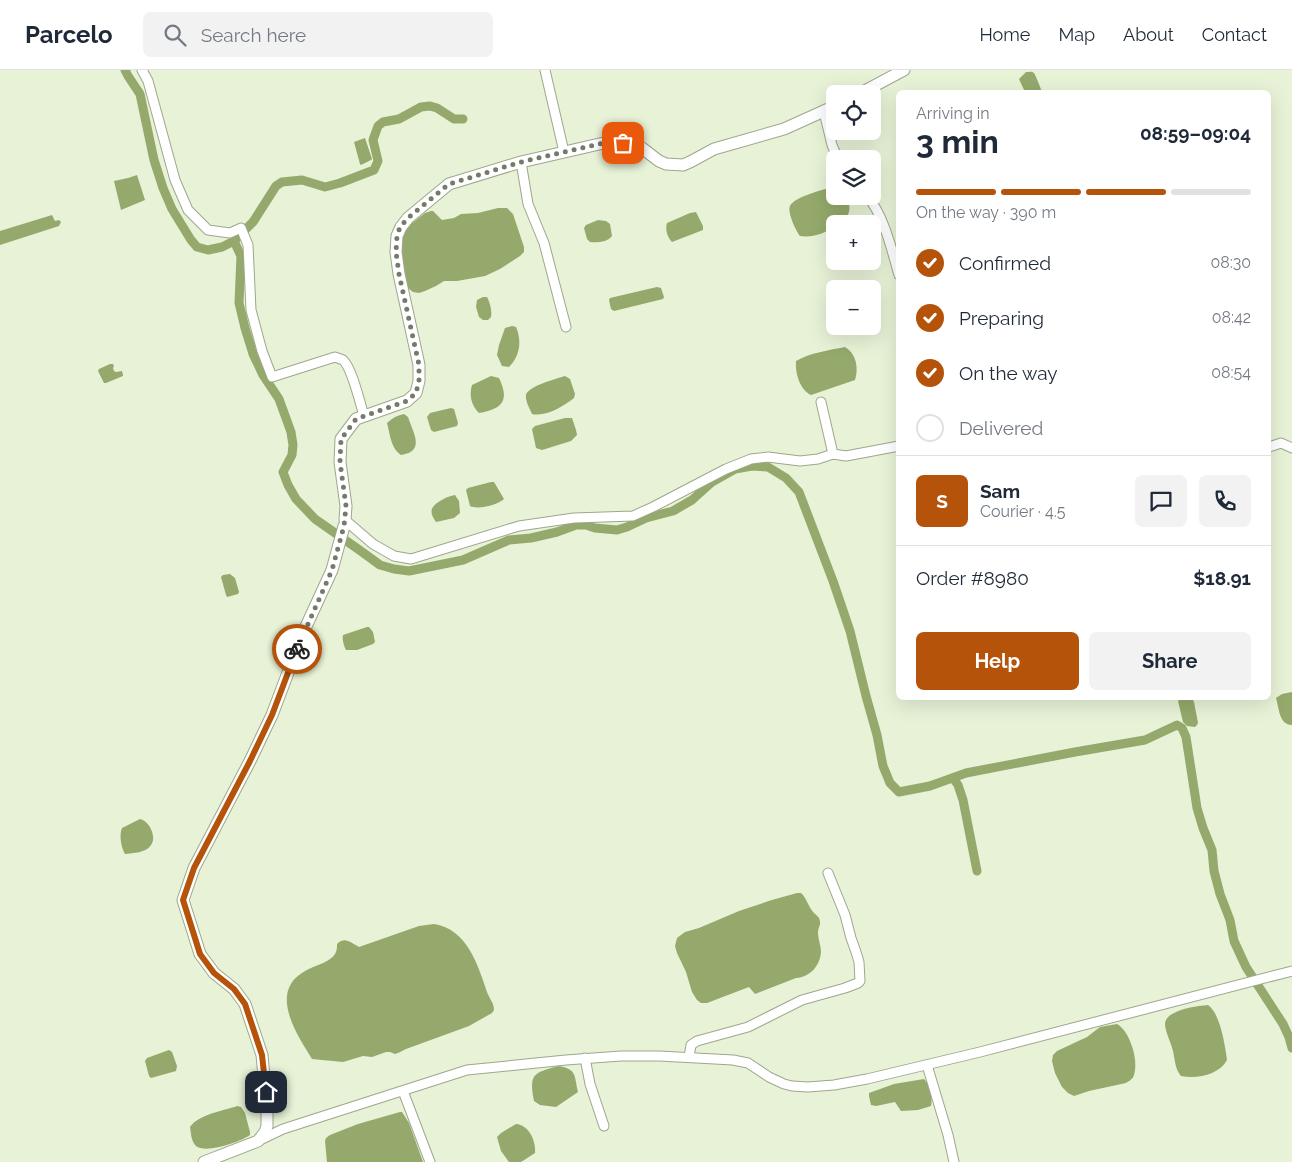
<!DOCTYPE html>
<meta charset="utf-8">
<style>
body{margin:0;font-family:Raleway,sans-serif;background:#f2f2f3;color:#1f2937;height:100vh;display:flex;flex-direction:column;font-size:19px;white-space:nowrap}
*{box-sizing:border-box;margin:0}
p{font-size:16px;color:#747a83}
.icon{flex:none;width:28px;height:28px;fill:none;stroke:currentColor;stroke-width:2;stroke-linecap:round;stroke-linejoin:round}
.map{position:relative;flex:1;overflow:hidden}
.sheet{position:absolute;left:896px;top:20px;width:375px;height:610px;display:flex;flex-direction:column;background:#fff;border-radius:8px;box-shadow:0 5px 20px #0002}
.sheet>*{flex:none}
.fabs{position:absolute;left:826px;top:15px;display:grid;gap:10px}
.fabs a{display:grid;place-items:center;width:55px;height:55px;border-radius:8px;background:#fff;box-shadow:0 5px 20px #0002;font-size:25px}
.pin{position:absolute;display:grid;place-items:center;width:42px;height:42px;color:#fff;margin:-21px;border-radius:10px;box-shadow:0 2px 8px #0006}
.courier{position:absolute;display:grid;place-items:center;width:50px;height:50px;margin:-25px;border:4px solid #b45309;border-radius:50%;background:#fff;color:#222;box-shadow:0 1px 6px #0007}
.summary em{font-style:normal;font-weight:700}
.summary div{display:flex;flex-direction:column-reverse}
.summary{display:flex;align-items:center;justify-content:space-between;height:85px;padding:0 20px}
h1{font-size:32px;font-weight:700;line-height:38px}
.bar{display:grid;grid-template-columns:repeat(4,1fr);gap:8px 5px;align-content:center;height:60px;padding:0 20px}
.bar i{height:6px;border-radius:4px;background:#e0e1e3}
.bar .current{background:#b45309}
.bar p{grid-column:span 4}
.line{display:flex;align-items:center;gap:12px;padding:0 20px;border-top:1px solid #e0e1e3}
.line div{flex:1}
.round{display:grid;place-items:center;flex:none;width:52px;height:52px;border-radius:8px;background:#f2f2f3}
ol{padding:0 20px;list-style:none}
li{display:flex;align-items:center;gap:15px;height:55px}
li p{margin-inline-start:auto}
li .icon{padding:5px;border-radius:50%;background:#b45309;color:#fff;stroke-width:4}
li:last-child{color:#747a83}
li i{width:28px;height:28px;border:2px solid #e0e1e3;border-radius:50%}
.cta{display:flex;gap:10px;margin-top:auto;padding:10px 20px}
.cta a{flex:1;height:58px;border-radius:8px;background:#b45309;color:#fff;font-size:20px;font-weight:700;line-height:58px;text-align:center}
.cta a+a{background:#f2f2f3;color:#1f2937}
header{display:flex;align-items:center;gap:30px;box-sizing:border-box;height:70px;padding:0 25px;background:#fff;border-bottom:1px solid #e0e1e3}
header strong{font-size:24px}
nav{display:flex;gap:28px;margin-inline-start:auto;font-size:18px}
.search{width:350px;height:45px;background:#f2f2f3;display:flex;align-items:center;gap:12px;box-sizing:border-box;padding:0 18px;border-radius:8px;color:#747a83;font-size:19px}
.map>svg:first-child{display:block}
.water{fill:#94a96b}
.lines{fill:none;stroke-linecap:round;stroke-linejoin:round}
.canal{stroke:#94a96b;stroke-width:9}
.minor-casing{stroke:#9ea78d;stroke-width:11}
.major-casing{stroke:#9ea78d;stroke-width:13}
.minor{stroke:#fff;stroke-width:9}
.major{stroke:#fff;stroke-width:11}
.done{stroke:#757b6a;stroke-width:5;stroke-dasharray:0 9}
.route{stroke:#b45309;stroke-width:6}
</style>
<header>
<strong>Parcelo</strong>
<div class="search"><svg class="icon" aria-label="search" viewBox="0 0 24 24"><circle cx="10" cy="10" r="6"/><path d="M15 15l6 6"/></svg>Search here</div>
<nav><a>Home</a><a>Map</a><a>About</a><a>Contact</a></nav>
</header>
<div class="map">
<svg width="1292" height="1092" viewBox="0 0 1292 1092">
<rect width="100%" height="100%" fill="#e7f2d6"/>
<g class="water">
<path d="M1026 2C1029 2 1032 1 1034 3 1036 6 1041 19 1042 22H1025L1019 9Z"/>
<path d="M365 68 372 89 371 90 361 95 360 94 354 72Z"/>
<path d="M137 105 145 130 121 140 114 111 128 108Z"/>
<path d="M834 117 835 126H844C845 127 849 134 849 134 851 144 845 154 835 154V157C824 163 813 168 800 166 796 161 787 142 790 136 794 127 824 119 834 117Z"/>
<path d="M498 138H507L513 144 524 177V182L520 186 500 199 485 206 457 211H444L436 216 425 221 419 223 413 222 408 218 400 186 402 168 405 161 411 154 425 143 431 141H433L442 150 454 148 461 144 478 143Z"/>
<path d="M696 142 703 156V160L672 172C667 167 665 159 667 153L690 143Z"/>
<path d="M52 145 55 151 59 150 61 152 59 156 0 175V161Z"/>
<path d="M598 150 606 151 610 154 612 166C608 172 597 173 590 172L587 169 584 158 586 155Z"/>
<path d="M657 217 661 218 664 227 663 229 614 241 611 239 609 230 610 228Z"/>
<path d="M483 227H487C490 233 492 240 491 247L488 250H483L479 247 476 237 477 230Z"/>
<path d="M512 256 516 257C522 271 520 286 509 297L502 296 497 285 499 275 505 258Z"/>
<path d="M845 277C856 283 859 298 855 310L811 325C800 320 795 303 796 291 810 283 829 280 845 277Z"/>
<path d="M110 294H113L114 296 113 298 114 301 116 302 122 301 123 305V306L106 313H104L98 301 99 299Z"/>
<path d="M491 306 499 308C510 331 502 339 479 343 471 335 469 325 472 315Z"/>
<path d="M565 306 570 309 575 324 574 328C564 336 546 347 532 344 530 339 525 331 526 325 528 316 556 309 565 306Z"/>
<path d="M451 338 454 339 458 353 457 356 434 362 431 360 427 347 430 343Z"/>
<path d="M404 344 408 347C413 363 426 381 401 385 391 379 390 364 387 353 392 348 398 345 404 344Z"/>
<path d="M565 348H572L576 360 577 365 571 371 542 380 536 378 532 359 535 356Z"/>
<path d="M491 412H494L504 429C497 435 478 440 470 436L466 420 468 418Z"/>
<path d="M455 425 459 431 460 443 454 448 436 452C429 442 430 437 440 431 445 428 449 426 455 425Z"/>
<path d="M230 504 235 508 239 522 238 524 227 527 226 525 221 507 223 505Z"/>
<path d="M367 557H369L373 562 375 572 373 574 357 580H346C344 576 342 570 343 565Z"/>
<path d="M1292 622V655C1279 655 1279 638 1276 628L1282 624Z"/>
<path d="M1189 628H1192L1194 632 1198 653 1197 655 1195 657 1187 656 1183 652 1178 631 1179 630Z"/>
<path d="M140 749C150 751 157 768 151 775 146 783 133 783 125 784 121 777 119 765 122 758Z"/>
<path d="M797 823H801C807 828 808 837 814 843 816 845 817 845 819 848 822 855 818 856 818 863 818 869 821 876 821 882 820 896 810 907 796 908L755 924 749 917 707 933H701L697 930 692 922 686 902 677 883 675 876 677 868 685 862 699 858 739 841 772 830Z"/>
<path d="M434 854C467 859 478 895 487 922 489 928 494 933 494 940L492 943 469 956 406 979 398 983 395 984 390 982H386L372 987 363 986 343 992 312 989C296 963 267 920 307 900 316 895 332 892 336 882 337 879 337 877 337 874 345 866 351 873 359 877L419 856Z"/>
<path d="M1208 935C1220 943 1225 975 1227 990 1219 1005 1197 1009 1181 1006 1175 999 1175 990 1173 981 1171 972 1166 964 1165 955 1164 940 1197 936 1208 935Z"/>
<path d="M1117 954C1130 961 1139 991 1134 1005 1133 1009 1129 1011 1126 1013L1089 1021 1074 1026 1068 1023 1062 1017 1055 1003 1052 991 1053 985 1057 981 1087 967 1100 957Z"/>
<path d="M169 980 172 982 177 996 176 1001 151 1008 149 1006 145 991 147 988Z"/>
<path d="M558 996C577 999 574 1005 578 1022L556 1037 540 1035 534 1031C529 1004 533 1003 558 996Z"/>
<path d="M924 1009C930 1015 933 1028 931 1036L918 1040 901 1041 895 1032 876 1036 871 1035 869 1026V1023L894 1014Z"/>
<path d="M237 1036 241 1037 245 1043 250 1062V1065C240 1072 206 1084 196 1076 191 1071 191 1063 190 1057 199 1044 223 1041 237 1036Z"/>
<path d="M400 1042H402L409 1053 423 1092H327L325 1071 326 1068 330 1065 358 1054Z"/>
<path d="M516 1054C529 1055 536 1071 535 1083L521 1092H509L501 1081 497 1067 501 1063Z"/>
</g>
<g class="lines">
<g class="canal">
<path d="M125 0 128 6 140 24 154 90 163 118 172 139 191 170 197 177 208 180 222 177 234 171 253 152 276 116 282 112 302 110 325 117 340 113 374 100 378 91 373 70 378 56 383 52 399 49 421 37 430 36 437 38 454 49H463"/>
<path d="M234 171 241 186 239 233 245 258 253 284 263 305 279 329 291 362 293 375 292 385 283 402 288 415 296 429 315 449 358 479 380 495 394 499 409 501 463 490 509 470 531 468 557 462 576 455H586L595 458 617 460 627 457 646 448 673 441 692 430 712 412 735 399 752 396 768 397 786 408 799 422 833 511 850 561 866 626 877 665 883 696 890 713 899 722 930 716 966 703 1075 682 1145 670 1177 655 1182 658 1186 667 1197 738 1203 758 1212 780 1214 801 1220 824 1230 850 1234 871 1246 897 1283 954 1289 967 1292 978"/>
<path d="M953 708 958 715 963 730 977 801"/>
</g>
<g class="minor-casing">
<g id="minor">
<path d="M142 0 148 11 175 110 188 140 208 160 230 163 241 158 248 175 251 240 262 281 272 307 335 287C337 288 341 289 343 290 352 298 360 333 364 346"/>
<path d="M545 0 564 82"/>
<path d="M824 42 832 75 838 89"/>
<path d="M521 92 528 134 544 173 566 257"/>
<path d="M867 126C884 145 892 181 899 205"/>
<path d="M1269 377 1281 373 1292 378"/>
<path d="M833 384 846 386 899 376"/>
<path d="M345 450 373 474 394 486 411 489 519 456 574 448 633 446 653 437 726 399 751 389 768 387 800 391 818 389 833 384 821 332"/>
<path d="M689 987 691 975 697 971 748 957 802 930 845 918 858 913 860 911 859 892 856 882 851 868 845 845 828 803"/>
<path d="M585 988 590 1014 604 1056"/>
<path d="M927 995 948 1065 954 1092"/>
<path d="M403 1021 430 1092"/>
<path d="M260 1070 283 1059 467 1000 566 990 621 986H659L733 990 748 993 769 1007 784 1014 792 1016 808 1017 834 1015 867 1009 980 982 1292 901"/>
</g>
</g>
<g class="major-casing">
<g id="major">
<path d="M859 24 904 0"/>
<path d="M345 450 346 436 340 392 341 369 356 349 407 331 416 323 419 311V295L399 204 396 182 397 166 401 157 408 148 449 114 521 92 608 72 634 74 642 78 659 91 666 94 683 95 690 92 714 79 784 59 835 36"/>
<path d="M204 1092 258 1071 265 1062 267 1056V1040L262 985 245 934 234 919 214 903 200 884 183 830 194 798 250 691 272 645 303 563 332 500 344 456"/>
</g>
</g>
<use href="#minor" class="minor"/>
<use href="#major" class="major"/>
</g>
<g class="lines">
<path class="done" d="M297 579 332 500 344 456 346 436 340 392 341 369 356 349 407 331 416 323 419 311V295L399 204 396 182 397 166 400 157 408 148 449 114 521 92 564 82 608 72 623 73"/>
<path class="route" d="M266 1022 262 985 245 934 234 919 214 903 200 884 183 830 194 798 250 691 272 645 297 579"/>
</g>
</svg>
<div class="fabs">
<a><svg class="icon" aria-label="locate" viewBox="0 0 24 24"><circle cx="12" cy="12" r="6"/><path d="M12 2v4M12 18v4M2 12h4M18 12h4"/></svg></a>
<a><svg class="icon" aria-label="layers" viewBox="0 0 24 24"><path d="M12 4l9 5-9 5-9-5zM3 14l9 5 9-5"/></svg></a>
<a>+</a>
<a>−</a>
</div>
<div class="pin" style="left:623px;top:73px;background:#ea580c"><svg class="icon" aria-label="bag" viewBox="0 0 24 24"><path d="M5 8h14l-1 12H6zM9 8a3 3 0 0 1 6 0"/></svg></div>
<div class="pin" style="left:266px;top:1022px;background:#1f2937"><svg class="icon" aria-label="home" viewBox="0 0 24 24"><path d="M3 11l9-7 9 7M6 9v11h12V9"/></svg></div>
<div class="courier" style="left:297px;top:579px"><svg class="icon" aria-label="bike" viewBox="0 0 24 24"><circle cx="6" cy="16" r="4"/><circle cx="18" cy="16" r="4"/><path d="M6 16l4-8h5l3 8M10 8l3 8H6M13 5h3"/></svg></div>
<section class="sheet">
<div class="summary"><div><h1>3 min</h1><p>Arriving in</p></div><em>08:59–09:04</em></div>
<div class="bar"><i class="current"></i><i class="current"></i><i class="current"></i><i></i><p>On the way · 390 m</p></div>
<ol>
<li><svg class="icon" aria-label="check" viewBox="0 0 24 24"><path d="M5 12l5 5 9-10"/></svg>Confirmed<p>08:30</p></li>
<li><svg class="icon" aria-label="check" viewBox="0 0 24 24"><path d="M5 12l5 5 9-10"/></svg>Preparing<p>08:42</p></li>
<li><svg class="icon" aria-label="check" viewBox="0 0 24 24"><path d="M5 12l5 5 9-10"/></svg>On the way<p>08:54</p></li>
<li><i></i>Delivered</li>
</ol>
<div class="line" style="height:90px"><b class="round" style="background:#b45309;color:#fff">S</b><div><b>Sam</b><p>Courier · 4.5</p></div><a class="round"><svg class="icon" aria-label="chat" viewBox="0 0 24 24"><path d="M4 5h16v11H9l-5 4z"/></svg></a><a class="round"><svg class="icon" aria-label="phone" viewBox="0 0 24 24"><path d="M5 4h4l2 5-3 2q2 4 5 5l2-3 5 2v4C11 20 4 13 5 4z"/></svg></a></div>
<div class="line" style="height:65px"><div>Order #8980</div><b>$18.91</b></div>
<div class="cta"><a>Help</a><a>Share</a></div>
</section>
</div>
